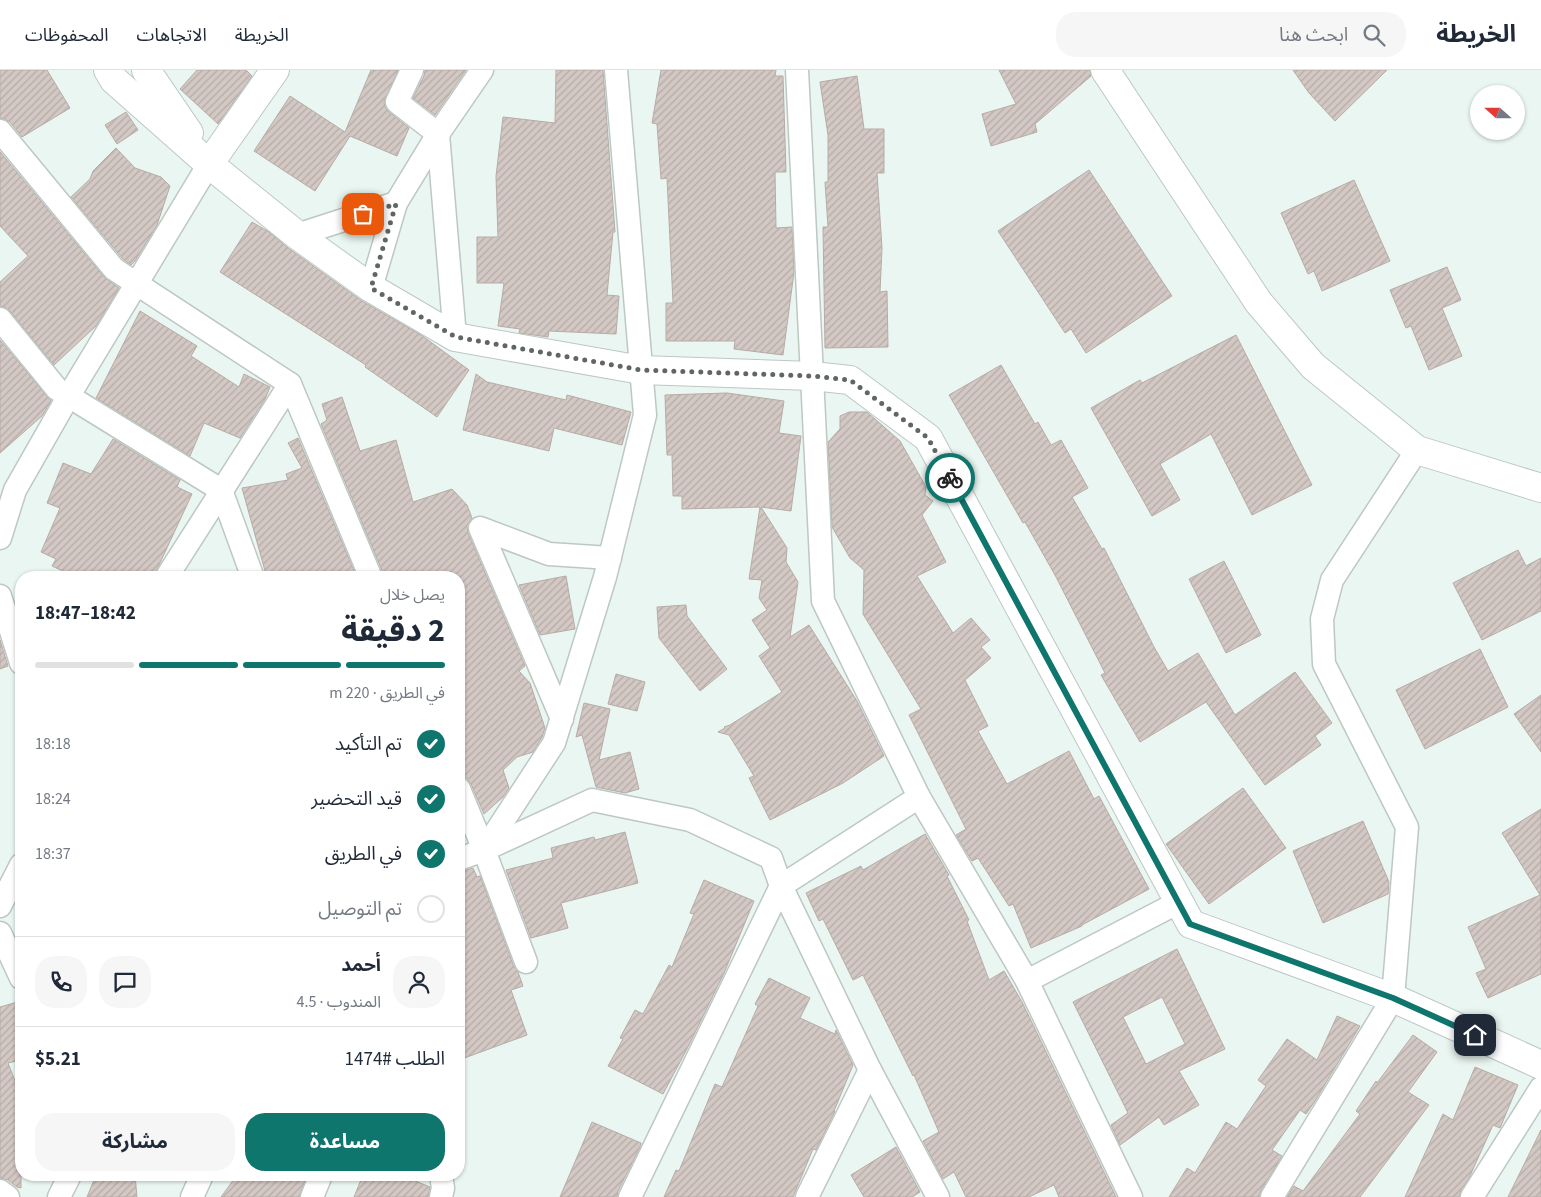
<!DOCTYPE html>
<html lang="ar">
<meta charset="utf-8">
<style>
body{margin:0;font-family:"Source Sans 3","Noto Sans Arabic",sans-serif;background:#f6f6f7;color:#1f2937;direction:rtl;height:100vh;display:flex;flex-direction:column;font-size:19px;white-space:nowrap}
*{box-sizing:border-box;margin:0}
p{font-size:16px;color:#747a83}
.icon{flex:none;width:28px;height:28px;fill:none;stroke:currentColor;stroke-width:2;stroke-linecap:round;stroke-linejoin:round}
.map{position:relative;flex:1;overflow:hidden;direction:ltr}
.drawer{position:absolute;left:15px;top:501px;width:450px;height:610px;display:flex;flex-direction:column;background:#fff;border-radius:20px;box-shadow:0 1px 4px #0004;direction:rtl}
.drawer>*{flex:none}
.needle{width:32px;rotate:291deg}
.buttons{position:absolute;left:1470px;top:15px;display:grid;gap:10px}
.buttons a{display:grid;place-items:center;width:55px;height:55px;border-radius:50%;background:#fff;box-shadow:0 1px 4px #0004;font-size:25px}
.pin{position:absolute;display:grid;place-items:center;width:42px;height:42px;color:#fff;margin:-21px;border-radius:10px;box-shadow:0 2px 8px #0006}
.courier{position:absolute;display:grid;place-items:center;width:50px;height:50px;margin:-25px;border:4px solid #0f766e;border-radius:50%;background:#fff;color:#222;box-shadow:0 1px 6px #0007}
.overview em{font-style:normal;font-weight:700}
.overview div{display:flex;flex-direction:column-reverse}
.overview{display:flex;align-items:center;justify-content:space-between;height:85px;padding:0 20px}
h1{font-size:32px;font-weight:700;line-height:38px}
.bar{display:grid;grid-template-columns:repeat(4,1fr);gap:8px 5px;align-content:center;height:60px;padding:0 20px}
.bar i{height:6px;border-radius:4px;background:#e0e1e3}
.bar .selected{background:#0f766e}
.bar p{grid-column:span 4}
.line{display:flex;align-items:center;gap:12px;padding:0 20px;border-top:1px solid #e0e1e3}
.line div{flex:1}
.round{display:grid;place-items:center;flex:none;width:52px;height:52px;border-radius:20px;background:#f6f6f7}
ol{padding:0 20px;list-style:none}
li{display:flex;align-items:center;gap:15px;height:55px}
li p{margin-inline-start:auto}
li .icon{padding:5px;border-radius:50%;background:#0f766e;color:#fff;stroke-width:4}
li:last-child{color:#747a83}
li i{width:28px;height:28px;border:2px solid #e0e1e3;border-radius:50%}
.cta{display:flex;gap:10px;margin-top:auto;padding:10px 20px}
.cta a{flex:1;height:58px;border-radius:20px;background:#0f766e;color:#fff;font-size:20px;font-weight:700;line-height:58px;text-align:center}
.cta a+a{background:#f6f6f7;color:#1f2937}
header{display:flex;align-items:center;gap:30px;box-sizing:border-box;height:70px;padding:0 25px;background:#fff;border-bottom:1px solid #e0e1e3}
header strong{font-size:24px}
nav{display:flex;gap:28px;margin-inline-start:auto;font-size:18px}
.search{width:350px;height:45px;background:#f6f6f7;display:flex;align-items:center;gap:12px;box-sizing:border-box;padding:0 18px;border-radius:20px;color:#747a83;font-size:19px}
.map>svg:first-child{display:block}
.building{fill:url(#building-hatch);stroke:#b7aba7;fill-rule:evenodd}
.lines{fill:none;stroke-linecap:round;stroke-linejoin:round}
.street-casing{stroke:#bdc8c3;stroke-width:25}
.secondary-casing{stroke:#bdc8c3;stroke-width:30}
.street{stroke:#fff;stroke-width:22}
.secondary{stroke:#fff;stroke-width:28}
.done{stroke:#606664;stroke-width:5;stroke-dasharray:0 9}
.route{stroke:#0f766e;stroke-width:6}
</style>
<header>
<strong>الخريطة</strong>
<div class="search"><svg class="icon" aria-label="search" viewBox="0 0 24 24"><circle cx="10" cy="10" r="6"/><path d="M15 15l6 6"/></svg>ابحث هنا</div>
<nav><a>الخريطة</a><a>الاتجاهات</a><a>المحفوظات</a></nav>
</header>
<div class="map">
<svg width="1541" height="1127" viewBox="0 0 1541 1127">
<defs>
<pattern id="building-hatch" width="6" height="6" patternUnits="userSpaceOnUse" patternTransform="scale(1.25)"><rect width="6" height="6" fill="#d3c8c3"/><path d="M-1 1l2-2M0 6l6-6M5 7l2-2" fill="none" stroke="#b4aba7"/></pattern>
</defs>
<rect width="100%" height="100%" fill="#eaf6f1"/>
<g class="building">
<path d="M0 0H47L70 38 22 67 10 52 5 49 0 48Z"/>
<path d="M197 0H246L252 6 218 54 180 19Z"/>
<path d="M371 0H398L384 32 385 37 389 42 409 58 397 86 350 66 315 121 254 81 290 26 345 62Z"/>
<path d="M425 0H466L435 45 413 28 424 6Z"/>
<path d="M556 0H603L615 162H613L607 225 619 226 616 264 549 261 548 267 519 263 520 259 498 256 504 213H477V167H498L496 106 503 47 555 53Z"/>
<path d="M661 0H776L775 6H783L786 102H775L776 158 792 157 794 202 783 285 734 279 735 271H666V233H673L667 108 661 109 657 54 652 53Z"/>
<path d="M999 0H1090L1091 6 1035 54 1037 62 991 76 982 44 1016 34Z"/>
<path d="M1293 0H1387L1335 51 1309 23Z"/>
<path d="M857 6 864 59H884V103H877L882 178 880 222 887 221 888 277 825 278 823 157H828L825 112H828V65L820 12Z"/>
<path d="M126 42 138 60 117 74 105 55Z"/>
<path d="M116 78 135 98 161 107 170 116 157 155 135 191 131 195 123 189 71 127 90 109 93 101Z"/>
<path d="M0 82 104 207 119 218 96 256 54 295 10 241 5 237 0 236V212L28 186 0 156Z"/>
<path d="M1089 100 1172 226 1086 283 1071 259 1065 263 998 161Z"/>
<path d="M1354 110 1390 191 1322 221 1314 201 1308 204 1281 143Z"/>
<path d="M252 152 269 162 288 178 362 231 421 265 469 300 437 347 365 297 366 295 220 202Z"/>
<path d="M1447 197 1461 230 1442 238 1462 286 1429 300 1411 256 1406 258 1390 220Z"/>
<path d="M140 241 197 276 191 286 239 317 244 304 270 317 265 329 240 368 204 353 190 386 96 328Z"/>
<path d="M1236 265 1312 415 1252 445 1211 364 1160 394 1180 430 1152 446 1091 338 1140 310 1142 313Z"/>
<path d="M0 270 51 331 42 346 0 383Z"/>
<path d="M1001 295 1035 354 1038 352 1051 375 1061 370 1088 418 1072 427 1102 479 1104 478 1154 577 1168 601 1198 583 1235 645 1295 602 1332 653 1315 666 1321 675 1265 715 1206 632 1140 672 1101 605 1105 603 1055 505 1025 452 1023 453 949 325Z"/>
<path d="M476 304 487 312 566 330 567 325 631 342 622 375 554 358 549 381 463 360Z"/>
<path d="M727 323 784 331 779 363 801 366 791 441 761 437 787 478 786 492 798 512 790 567 809 555 857 631 884 686 843 713 770 750 749 708 754 706 729 665 718 662 725 658 724 657 730 655 782 622 759 586 770 578 752 550 767 540 759 528 762 510 749 509 760 437 682 439V426H673L672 385H667L665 325Z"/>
<path d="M342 327 360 381 396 370 413 432 452 419 467 435 472 448 467 455 468 463 525 596 519 601 530 613 545 658 542 667 533 682 517 687 503 700 509 718 503 727 484 744 471 714 467 708 459 706V508H384L383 503 321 354 327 350 322 334Z"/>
<path d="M849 342H867L900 371 926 417 925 425 933 431 922 445 946 492 917 506 953 563 971 548 990 570 981 577 991 588 965 610 988 656 978 661 1007 714 1069 681 1094 729 1099 726 1149 819 1082 855V856L1031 878 1013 834 1009 836 978 788 972 791 956 765 966 759 909 645 921 639 863 544 864 500 850 488 832 457 828 372 840 359V346Z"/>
<path d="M298 368 357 508H267L242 418 288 410 286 404 302 398 288 373Z"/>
<path d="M113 369 180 410 177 417 192 424 153 508H78L52 496 56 489 41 482 60 438 47 433 63 393 91 404Z"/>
<path d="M1518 480 1526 496 1541 488V541L1482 570 1453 513Z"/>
<path d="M1224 491 1261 565 1226 583 1189 509Z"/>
<path d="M566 506 575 559 540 565 519 515Z"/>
<path d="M686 535 687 546 727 599 700 621 659 568 657 537Z"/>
<path d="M0 570 8 596 0 599Z"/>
<path d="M1480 579 1508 637 1425 679 1396 620Z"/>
<path d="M616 604 645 612 637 641 608 634Z"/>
<path d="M1541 625V682L1514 644Z"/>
<path d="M584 633 610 639 599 690 630 682 639 719 625 723 596 717 582 665 576 667Z"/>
<path d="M1243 718 1286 778 1209 834 1166 774Z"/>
<path d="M1541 739V904L1488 928 1476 903 1486 899 1468 857 1540 825 1502 763Z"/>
<path d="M1363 751 1389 812 1388 824 1323 853 1293 781Z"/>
<path d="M625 762 638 813 561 833 568 858 531 868 506 800 553 788 551 778 594 767 595 770Z"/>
<path d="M925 764 949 805 947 806 969 850 967 851 989 910 1004 901 1022 932 1116 1127H1059L1054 1115 1029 1127H966L954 1102 943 1109 923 1071 939 1062 914 1005 913 1006 863 905 853 910 823 849 819 851 806 823 861 796 863 800Z"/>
<path d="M473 798 477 807 480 806 514 897 518 902 523 916 511 920 527 965 459 990V802Z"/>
<path d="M704 810 754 831 724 903 689 975 663 1024 608 996 623 969 620 968 635 940 643 944 669 895 672 897 694 844 690 843Z"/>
<path d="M1177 879 1225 979 1179 1001 1199 1035 1164 1055 1159 1047 1120 1075 1111 1055 1128 1043 1073 932ZM1162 927 1185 974 1146 994 1123 947Z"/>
<path d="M769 908 810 928 800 948 835 964 836 960 853 995 834 1041H835L816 1080 813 1079 793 1127H664L676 1100 679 1101 715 1014 722 1017 758 936 755 934Z"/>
<path d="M21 931V990L8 993 21 1026V1118L17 1117 8 1110 0 1108V937Z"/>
<path d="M1337 946 1360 956 1315 1031 1306 1044 1300 1040 1272 1080 1282 1086 1261 1120 1259 1127H1169L1187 1098 1195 1103 1226 1052 1237 1059 1266 1016 1258 1010 1287 969 1317 990Z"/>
<path d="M1413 965 1437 982 1408 1022 1429 1035 1360 1127H1287L1294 1116 1303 1121 1360 1044 1356 1041 1376 1011 1377 1013Z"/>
<path d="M1475 997 1518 1015 1500 1058 1493 1055 1469 1108 1461 1120 1459 1127H1405L1443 1044 1453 1050Z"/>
<path d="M592 1052 641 1073 640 1077 618 1121 617 1127H560Z"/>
<path d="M1541 1060V1127H1508Z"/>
<path d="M896 1077 920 1122 912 1127H864L851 1105Z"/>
<path d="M96 1105H135L137 1127H87Z"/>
<path d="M237 1105H307L299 1127H221Z"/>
<path d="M363 1105H401L430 1117 428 1127H354Z"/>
</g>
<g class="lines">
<g class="street-casing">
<g id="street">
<path d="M412 0 397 32 438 64 455 267"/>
<path d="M797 0 823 531 919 727 1027 911 1131 1127"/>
<path d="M0 61 114 199 290 314 371 508"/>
<path d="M297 165 396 133 438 64 482 0"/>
<path d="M371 218 396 133"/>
<path d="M0 249 57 319 221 420 253 508"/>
<path d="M0 468 15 420 68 327 209 94"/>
<path d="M166 508 290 314"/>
<path d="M0 526 21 593"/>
<path d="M562 649 480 458 549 484 610 488"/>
<path d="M459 719 484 780 526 892"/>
<path d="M484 780 554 673 605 507 645 345 616 0"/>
<path d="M459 789 484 780 592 730 690 750 771 788 781 816 870 1000 938 1127"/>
<path d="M0 836 21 795"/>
<path d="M0 863 21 908"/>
<path d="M1027 911 1179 832"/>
<path d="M441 1105 443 1118 441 1127"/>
<path d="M0 1121 8 1127"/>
<path d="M59 1127 70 1105"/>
<path d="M192 1127 202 1105"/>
<path d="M312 1127 321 1105"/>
<path d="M630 1127 781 816 919 727"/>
<path d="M807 1127 870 1000"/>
<path d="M1272 1127 1393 928 1407 757 1324 594 1322 549 1332 510 1417 380"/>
<path d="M1472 1127 1541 1018"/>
</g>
</g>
<g class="secondary-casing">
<g id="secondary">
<path d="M108 0 114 10 209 94 297 165 371 218 455 267 641 300 812 306 850 310 928 368 1191 854 1393 928 1541 995"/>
<path d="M146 0 189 63"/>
<path d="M1105 0 1259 233 1313 296 1417 380 1541 418"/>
<path d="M209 94 275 0"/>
</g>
</g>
<use href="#street" class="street"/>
<use href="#secondary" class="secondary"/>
</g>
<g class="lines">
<path class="done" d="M363 144 396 134 371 218 456 267 641 300 812 306 850 310 928 368 950 408"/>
<path class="route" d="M950 408 1190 854 1393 928 1475 965"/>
</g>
</svg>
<div class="buttons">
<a><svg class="needle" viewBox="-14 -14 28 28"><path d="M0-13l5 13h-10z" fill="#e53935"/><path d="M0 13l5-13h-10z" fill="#747a83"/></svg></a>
</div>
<div class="pin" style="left:363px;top:144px;background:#ea580c"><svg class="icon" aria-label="bag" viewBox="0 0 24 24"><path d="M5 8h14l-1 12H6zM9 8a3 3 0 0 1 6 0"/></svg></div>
<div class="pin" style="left:1475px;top:965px;background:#1f2937"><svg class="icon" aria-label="home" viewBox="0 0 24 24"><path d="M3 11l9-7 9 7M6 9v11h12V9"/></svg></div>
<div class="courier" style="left:950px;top:408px"><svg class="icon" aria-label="bike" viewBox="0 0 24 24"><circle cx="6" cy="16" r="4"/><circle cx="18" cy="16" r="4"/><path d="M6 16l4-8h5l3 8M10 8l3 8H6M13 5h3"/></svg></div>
<section class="drawer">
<div class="overview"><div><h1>2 دقيقة</h1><p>يصل خلال</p></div><em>18:42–18:47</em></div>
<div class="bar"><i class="selected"></i><i class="selected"></i><i class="selected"></i><i></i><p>في الطريق · 220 m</p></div>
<ol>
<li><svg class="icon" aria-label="check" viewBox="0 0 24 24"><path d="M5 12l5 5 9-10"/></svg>تم التأكيد<p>18:18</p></li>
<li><svg class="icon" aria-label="check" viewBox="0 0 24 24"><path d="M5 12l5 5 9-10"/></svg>قيد التحضير<p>18:24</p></li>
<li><svg class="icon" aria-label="check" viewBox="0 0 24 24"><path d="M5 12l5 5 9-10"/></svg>في الطريق<p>18:37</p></li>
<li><i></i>تم التوصيل</li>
</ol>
<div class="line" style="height:90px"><a class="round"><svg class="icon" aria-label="person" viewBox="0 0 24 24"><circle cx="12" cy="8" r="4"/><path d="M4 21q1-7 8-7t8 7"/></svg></a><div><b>أحمد</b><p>المندوب · 4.5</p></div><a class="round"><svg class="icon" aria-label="chat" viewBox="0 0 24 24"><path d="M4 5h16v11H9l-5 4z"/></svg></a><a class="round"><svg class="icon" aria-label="phone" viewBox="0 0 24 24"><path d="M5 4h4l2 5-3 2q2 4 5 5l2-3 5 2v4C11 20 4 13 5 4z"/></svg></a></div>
<div class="line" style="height:65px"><div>الطلب #1474</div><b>$5.21</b></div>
<div class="cta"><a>مساعدة</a><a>مشاركة</a></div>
</section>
</div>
